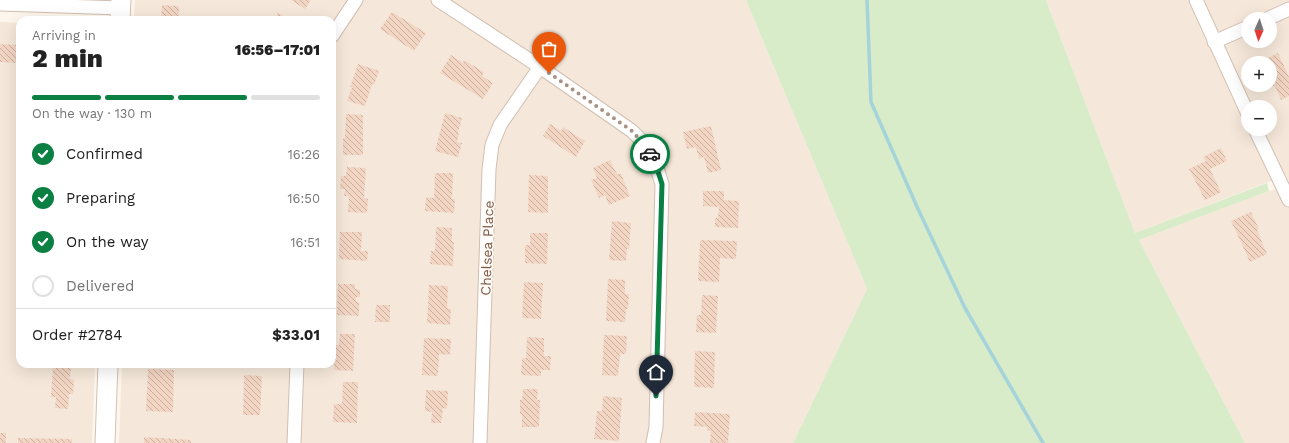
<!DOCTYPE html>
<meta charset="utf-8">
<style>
body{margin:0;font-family:"Work Sans",sans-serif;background:#f2f2f2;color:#222;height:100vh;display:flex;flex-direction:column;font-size:15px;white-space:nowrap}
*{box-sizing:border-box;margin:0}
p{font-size:13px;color:#767676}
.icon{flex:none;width:22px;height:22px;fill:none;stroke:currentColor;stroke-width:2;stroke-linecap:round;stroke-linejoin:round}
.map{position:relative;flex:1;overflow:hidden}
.details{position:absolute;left:16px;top:16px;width:320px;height:352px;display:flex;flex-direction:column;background:#fff;border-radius:12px;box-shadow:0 4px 16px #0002}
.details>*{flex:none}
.needle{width:26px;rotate:183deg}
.controls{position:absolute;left:1241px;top:12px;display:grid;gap:8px}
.controls a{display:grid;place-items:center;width:36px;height:36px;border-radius:50%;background:#fff;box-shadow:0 4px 16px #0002;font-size:20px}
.pin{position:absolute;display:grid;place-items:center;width:34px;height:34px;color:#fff;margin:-41px -17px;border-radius:50% 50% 50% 0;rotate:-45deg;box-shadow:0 0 4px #0007}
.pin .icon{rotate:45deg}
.courier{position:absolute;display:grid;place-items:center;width:40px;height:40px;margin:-20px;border:3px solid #0b8043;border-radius:50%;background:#fff;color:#222;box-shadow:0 1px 5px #0007}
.overview em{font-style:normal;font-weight:800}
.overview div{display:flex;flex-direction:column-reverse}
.overview{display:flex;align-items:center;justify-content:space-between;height:68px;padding:0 16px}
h1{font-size:26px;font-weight:800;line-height:30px}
.bar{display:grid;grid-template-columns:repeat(4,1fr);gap:6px 4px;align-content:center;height:48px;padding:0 16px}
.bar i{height:5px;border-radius:3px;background:#e0e0e0}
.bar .on{background:#0b8043}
.bar p{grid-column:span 4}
.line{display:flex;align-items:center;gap:10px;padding:0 16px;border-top:1px solid #e0e0e0}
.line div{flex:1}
ol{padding:0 16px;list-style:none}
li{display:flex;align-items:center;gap:12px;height:44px}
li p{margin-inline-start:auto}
li .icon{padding:4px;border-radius:50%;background:#0b8043;color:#fff;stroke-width:4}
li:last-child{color:#767676}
li i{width:22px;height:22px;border:2px solid #e0e0e0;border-radius:50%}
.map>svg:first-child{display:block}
.residential{fill:#f5e8da;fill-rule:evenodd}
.park{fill:#d8ecc9}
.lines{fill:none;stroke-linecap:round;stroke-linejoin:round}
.stream{stroke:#a5d3da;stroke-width:3.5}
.building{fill:url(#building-back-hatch)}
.street-casing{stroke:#d1beb0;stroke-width:15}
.secondary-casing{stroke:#d6c0b0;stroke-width:21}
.street{stroke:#fff;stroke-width:13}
.secondary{stroke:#fff;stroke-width:19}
.done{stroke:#a89285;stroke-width:4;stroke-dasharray:0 7.2}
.route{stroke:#0b8043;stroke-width:5}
.labels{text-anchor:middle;stroke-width:3.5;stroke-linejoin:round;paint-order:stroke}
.street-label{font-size:14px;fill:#7a5c4d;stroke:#fffaf3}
</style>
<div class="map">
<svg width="1289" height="443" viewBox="0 0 1289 443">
<defs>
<pattern id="building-back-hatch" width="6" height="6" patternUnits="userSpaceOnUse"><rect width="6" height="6" fill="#f3d5c3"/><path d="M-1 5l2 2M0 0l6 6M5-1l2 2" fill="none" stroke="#cab0a1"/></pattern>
</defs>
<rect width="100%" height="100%" fill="#fdf6ec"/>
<g class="residential">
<path d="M135 0H746L867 289 793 443H119L122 364H332V20H134Z"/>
<path d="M1046 0H1289V182L1286 175 1135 233ZM1248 19H1270V41H1248ZM1248 63H1270V85H1248ZM1248 107H1270V129H1248Z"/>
<path d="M0 22 20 23V364H95L92 443H0Z"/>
<path d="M1289 185V443H1245L1139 240 1269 191Z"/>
</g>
<path class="park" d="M746 0H1046L1135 233 1267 183 1269 191 1139 240 1245 443H793L867 289Z"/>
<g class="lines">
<path class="stream" d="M867 0 871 102 918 209 965 308 1043 443"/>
</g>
<g class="building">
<path d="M291 0H311L305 9Z"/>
<path d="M162 5 179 6V18L185 19V20H161Z"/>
<path d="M392 12 426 33 414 51 380 29Z"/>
<path d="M278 13 290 20H275Z"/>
<path d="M0 44 18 45V63L0 62Z"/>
<path d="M1278 53 1289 77V96L1281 100 1275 86 1272 87 1270 83V63H1263L1262 61Z"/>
<path d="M451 55 463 63 464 60 484 72 482 76 493 83 483 99 440 73Z"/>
<path d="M358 64 379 71 374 85 372 84 365 106 347 101 352 87H350Z"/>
<path d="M445 113 462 118 458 133H459L457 142 462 143 458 157 435 151Z"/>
<path d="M346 114 363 115V155H343V138H345Z"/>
<path d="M550 124 561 131 563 127 585 141 576 157 543 136Z"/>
<path d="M711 126 721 170 708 173 704 157 699 159 696 147 687 149 683 132Z"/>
<path d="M1221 148 1227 161 1210 169 1221 192 1205 200 1189 169 1206 161 1203 157Z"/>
<path d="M610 160 617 174H621L630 196 609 205 605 195 599 198 591 180 597 178 593 168Z"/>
<path d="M347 167 366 168 364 198 368 199 367 213 348 212 349 196H344L345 189H340L341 176H346Z"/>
<path d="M435 173H453L452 199H455L454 213 425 211 426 197 434 198Z"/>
<path d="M529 175 548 176V213L528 212Z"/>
<path d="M703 191H724V200L739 201 738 228 715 227V218H718L719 207 703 206Z"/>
<path d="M1251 212 1259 229 1257 230 1267 254 1250 262 1231 221Z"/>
<path d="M612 221 631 223 629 249H627L626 261 609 260Z"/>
<path d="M436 227 452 228V242H454L453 266 430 264 431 251H435Z"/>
<path d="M340 232H362L361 251H368L367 261 339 259Z"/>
<path d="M530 233H548L547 264 525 263V245H530Z"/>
<path d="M700 240 737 241 736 259 720 258 719 282 698 281Z"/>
<path d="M608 279 625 280V294H629L628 309H626L625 322 606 321Z"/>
<path d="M524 282 543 283 541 319 522 318Z"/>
<path d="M338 284H355V289L360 290V297H356V302H359V316L337 315Z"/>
<path d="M429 285 448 286 447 308 451 309 450 325 427 323Z"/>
<path d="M702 295 718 296 716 333 696 332 697 315H701Z"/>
<path d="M376 305H390V322H375Z"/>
<path d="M340 334H355L353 371 334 370 335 345H339Z"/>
<path d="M604 335 627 336 626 354H620L618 376 602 375Z"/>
<path d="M527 337 544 338V356H551L550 370H541V376L521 375 522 358H526Z"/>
<path d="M424 338 451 339 450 355 439 354 438 376 422 375Z"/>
<path d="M695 351 715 352 714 388 694 387Z"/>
<path d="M53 365 71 367 70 379 74 380 73 394H69L68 409 55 408 56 397H51Z"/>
<path d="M148 369 174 370 173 412 146 411Z"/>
<path d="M244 375 262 376 260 415H243Z"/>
<path d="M343 382H358L357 423 333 422 334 404H342Z"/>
<path d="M523 389H538L537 400H540L539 427H522V414H520V400H522Z"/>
<path d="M426 390 448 391 447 409 443 408 441 423H431L432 412 425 411Z"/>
<path d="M603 396 622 398 619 441 594 439 597 411H602Z"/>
<path d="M695 412 730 414 728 443H710L711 431H707V427L694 426Z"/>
<rect x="0" y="433" width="6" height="10"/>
<path d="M144 437 191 440V443H144Z"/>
<path d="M18 438 72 439V443H18Z"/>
</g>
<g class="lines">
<g class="street-casing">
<g id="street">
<path d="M438 0 540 67 632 131 640 139 654 159 662 184 656 427 653 443"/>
<path d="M1196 0 1248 114"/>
<path d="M0 4 121 8"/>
<path d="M1267 19 1289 9"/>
<path d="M332 36 356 0"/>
<path d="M1214 42 1248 27"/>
<path d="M1255 129 1289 200"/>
<path d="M294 443 297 364"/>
<path d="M480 443 489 169 492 145 500 125 540 67"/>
</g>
</g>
<g class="secondary-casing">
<g id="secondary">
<path d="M120 20 121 0"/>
<path d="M105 443 108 364"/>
</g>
</g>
<use href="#street" class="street"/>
<use href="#secondary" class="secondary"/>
</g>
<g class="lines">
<path class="done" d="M549 73 632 131 640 140 650 154"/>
<path class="route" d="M650 154 654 159 662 184 656 396"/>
</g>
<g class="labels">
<g class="street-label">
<text transform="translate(487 248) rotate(-88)" y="5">Chelsea Place</text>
</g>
</g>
</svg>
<div class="controls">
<a><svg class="needle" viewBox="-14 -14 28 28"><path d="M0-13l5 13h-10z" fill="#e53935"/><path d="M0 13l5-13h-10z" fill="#767676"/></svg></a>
<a>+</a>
<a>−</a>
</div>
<div class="pin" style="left:549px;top:73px;background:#ea580c"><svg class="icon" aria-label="bag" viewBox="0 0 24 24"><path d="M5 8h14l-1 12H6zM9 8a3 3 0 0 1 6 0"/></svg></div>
<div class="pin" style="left:656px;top:396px;background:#1f2937"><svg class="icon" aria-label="home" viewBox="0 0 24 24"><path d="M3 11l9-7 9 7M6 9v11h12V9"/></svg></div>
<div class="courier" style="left:650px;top:154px"><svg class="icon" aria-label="car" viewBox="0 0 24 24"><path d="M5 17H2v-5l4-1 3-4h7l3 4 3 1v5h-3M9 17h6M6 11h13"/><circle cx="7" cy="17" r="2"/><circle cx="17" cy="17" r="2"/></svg></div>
<section class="details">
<div class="overview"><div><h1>2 min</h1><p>Arriving in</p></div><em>16:56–17:01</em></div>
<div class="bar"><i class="on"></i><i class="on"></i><i class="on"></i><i></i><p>On the way · 130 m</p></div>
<ol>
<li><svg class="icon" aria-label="check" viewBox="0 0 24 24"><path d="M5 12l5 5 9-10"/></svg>Confirmed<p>16:26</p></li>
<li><svg class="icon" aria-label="check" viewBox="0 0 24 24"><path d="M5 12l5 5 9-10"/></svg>Preparing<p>16:50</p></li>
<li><svg class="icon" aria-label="check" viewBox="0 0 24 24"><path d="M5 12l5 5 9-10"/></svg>On the way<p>16:51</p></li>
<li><i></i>Delivered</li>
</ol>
<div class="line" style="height:52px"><div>Order #2784</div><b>$33.01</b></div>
</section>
</div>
